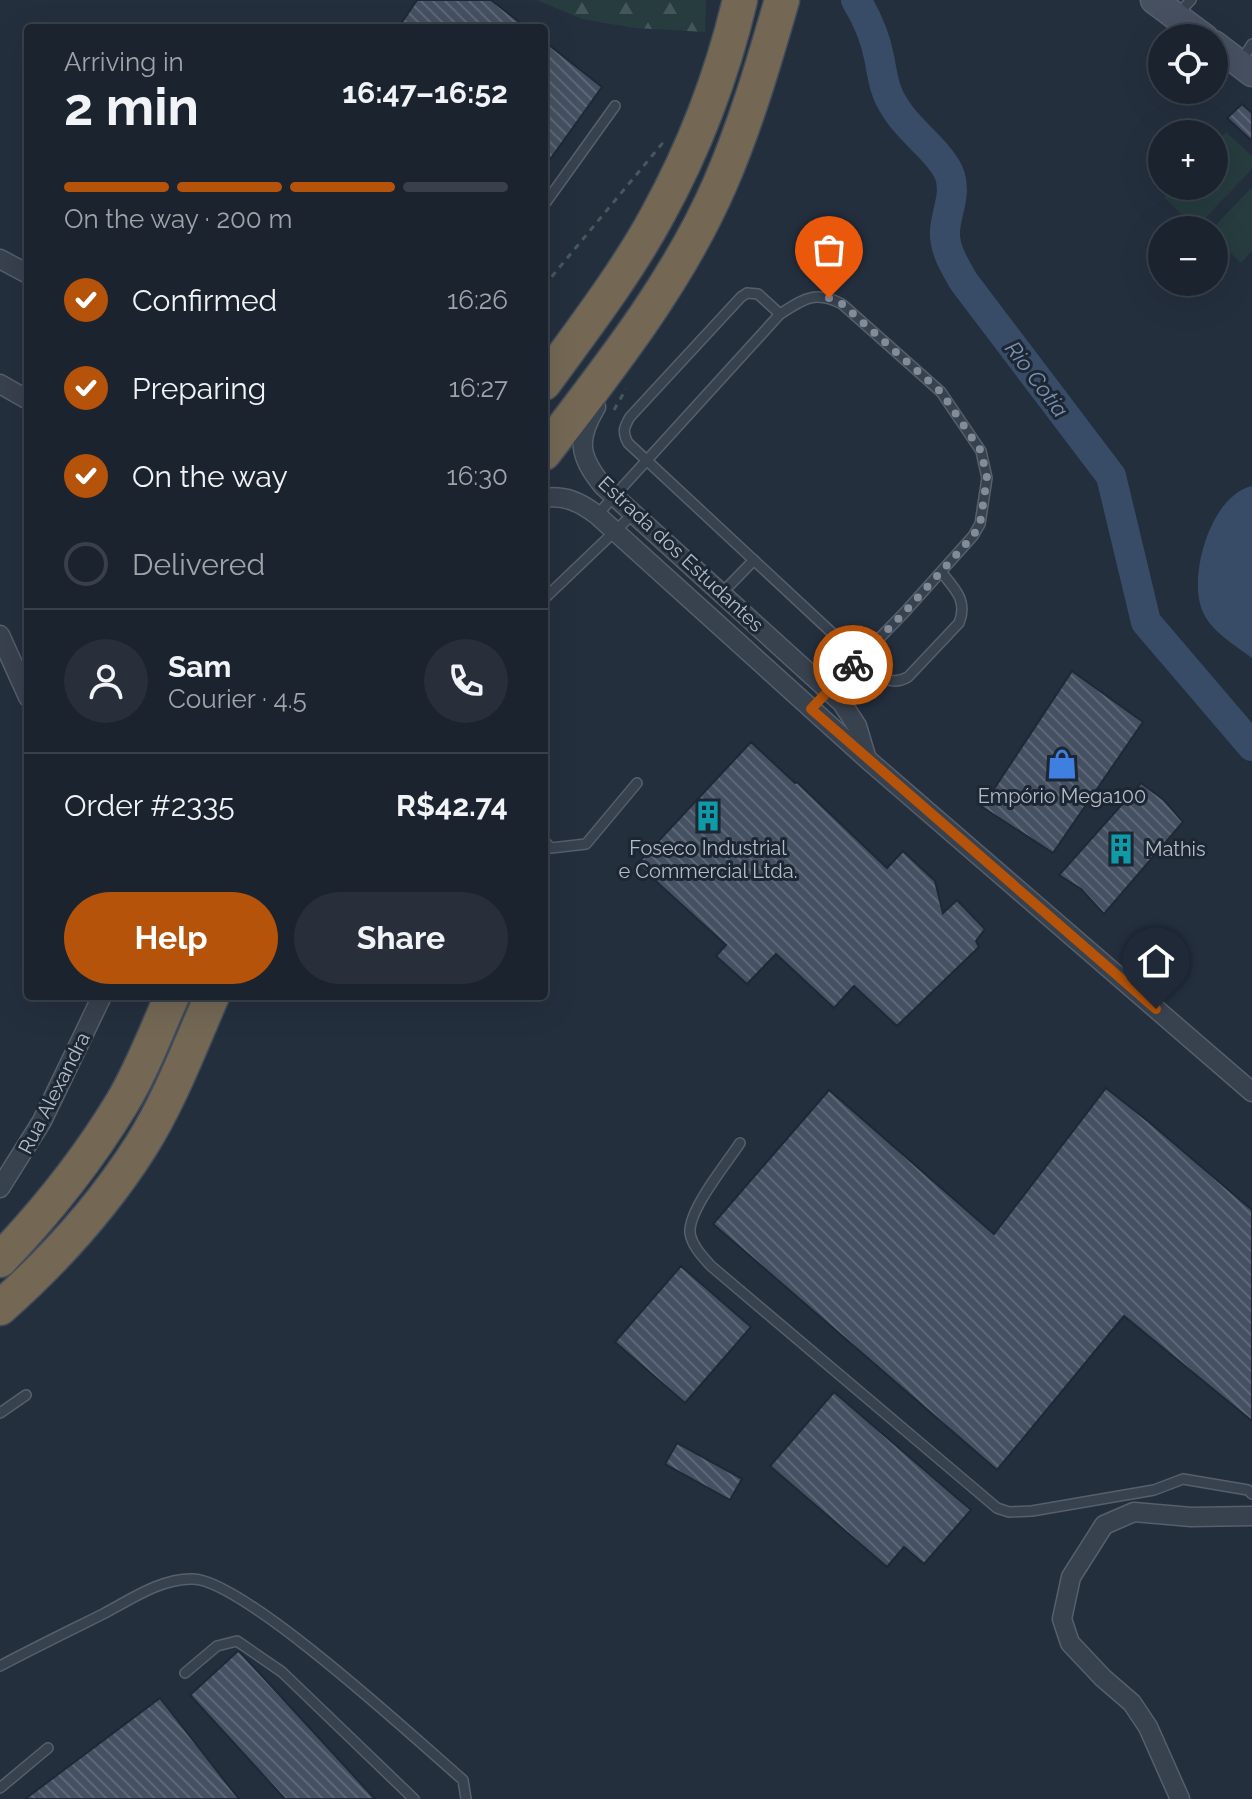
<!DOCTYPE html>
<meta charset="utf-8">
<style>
body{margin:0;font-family:Raleway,sans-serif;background:#282f3a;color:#f1f3f6;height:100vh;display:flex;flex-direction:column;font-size:30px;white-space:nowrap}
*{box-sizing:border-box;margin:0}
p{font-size:26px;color:#a0a4aa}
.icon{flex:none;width:44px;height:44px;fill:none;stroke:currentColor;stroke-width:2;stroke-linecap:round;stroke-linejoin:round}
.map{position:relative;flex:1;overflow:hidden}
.details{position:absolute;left:24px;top:24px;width:524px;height:976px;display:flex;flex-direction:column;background:#1b232e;border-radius:8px;box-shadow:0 8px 32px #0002,0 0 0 2px #39404a}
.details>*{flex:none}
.fabs{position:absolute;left:1148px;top:24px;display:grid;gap:16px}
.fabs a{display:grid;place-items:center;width:80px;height:80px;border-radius:50%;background:#1b232e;box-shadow:0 8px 32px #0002,0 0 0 2px #39404a;font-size:40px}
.pin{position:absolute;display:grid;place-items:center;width:68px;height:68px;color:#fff;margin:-82px -34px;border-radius:50% 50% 50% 0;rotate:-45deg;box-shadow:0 0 8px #0007}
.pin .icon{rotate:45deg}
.courier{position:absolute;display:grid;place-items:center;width:80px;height:80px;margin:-40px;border:6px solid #b45309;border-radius:50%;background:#fff;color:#222;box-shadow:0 2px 10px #0007}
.headline em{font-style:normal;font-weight:700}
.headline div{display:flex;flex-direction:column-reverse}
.headline{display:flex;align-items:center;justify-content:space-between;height:136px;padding:0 40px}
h1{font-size:52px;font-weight:700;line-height:60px}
.bar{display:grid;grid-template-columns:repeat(4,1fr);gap:12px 8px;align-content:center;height:96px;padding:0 40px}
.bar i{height:10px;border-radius:6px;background:#39404a}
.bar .active{background:#b45309}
.bar p{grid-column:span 4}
.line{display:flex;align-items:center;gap:20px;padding:0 40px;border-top:2px solid #39404a}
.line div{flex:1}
.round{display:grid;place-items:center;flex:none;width:84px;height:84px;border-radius:42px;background:#282f3a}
ol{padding:0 40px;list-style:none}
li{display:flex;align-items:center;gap:24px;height:88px}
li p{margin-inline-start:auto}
li .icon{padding:8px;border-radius:50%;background:#b45309;color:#fff;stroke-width:4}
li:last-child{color:#a0a4aa}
li i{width:44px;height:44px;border:4px solid #39404a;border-radius:50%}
.button{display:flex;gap:16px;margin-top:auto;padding:16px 40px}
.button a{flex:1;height:92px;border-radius:48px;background:#b45309;color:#fff;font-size:32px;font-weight:700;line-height:92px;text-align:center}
.button a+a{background:#282f3a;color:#f1f3f6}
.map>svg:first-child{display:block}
.forest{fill:url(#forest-firs)}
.park{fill:#263c3f}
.water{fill:#394c67}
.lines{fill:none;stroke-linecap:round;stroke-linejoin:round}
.river{stroke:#394c67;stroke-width:30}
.building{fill:url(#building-back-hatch);stroke:#1f2835;stroke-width:2}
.lane-casing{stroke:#565f6c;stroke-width:12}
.street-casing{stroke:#565f6c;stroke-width:21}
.secondary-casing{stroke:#565f6c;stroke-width:29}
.highway-casing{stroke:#434c59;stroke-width:37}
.path{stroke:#44595c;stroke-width:3;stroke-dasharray:6 6;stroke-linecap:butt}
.lane{stroke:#38414e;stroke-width:9}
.street{stroke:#38414e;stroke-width:18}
.secondary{stroke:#465061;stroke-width:26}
.highway{stroke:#746855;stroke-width:34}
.done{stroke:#828b98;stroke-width:8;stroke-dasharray:0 14.4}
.route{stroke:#b45309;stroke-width:10}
.labels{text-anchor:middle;stroke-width:6;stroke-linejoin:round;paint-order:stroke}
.street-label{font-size:20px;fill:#b4bcc9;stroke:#1d2633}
.poi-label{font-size:20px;fill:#b4bcc9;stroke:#1d2633}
.water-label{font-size:22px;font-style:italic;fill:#7c92b1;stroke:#1d2633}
</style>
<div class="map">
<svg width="1252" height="1799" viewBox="0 0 1252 1799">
<defs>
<pattern id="forest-firs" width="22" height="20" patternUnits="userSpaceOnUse" patternTransform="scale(2)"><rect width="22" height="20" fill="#263c3f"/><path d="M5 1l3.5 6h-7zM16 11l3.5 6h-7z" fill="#435659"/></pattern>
<pattern id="building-back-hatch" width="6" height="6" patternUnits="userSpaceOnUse" patternTransform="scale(2)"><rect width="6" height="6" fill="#455162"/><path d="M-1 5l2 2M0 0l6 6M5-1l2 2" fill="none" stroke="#5d6877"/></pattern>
</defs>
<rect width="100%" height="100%" fill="#242f3e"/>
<path class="forest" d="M537 0H706L705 32 635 28 582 19Z"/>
<g class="park">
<path d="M1226 132 1252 156V169L1196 228 1164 197 1175 186H1214V145Z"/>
<path d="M1252 187V251L1241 263 1214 237V230H1211Z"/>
</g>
<path class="water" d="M1252 486V658C1235 645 1210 631 1202 610 1188 575 1211 495 1252 486Z"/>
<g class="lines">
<path class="river" d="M856 0C867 18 875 37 879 57 883 77 884 92 896 109 909 131 943 154 950 176 956 195 946 213 945 231 944 250 955 266 964 282L1111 476 1146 622 1252 746"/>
</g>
<g class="building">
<path d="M417 0H491L527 28H398Z"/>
<path d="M544 41 602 87 544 168Z"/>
<path d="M1242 104 1252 113V141L1227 118Z"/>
<path d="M1072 671 1143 722 1053 853 982 807Z"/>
<path d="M751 742 795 783 797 782 887 868 903 851 935 881 943 913 957 900 985 929 976 941 979 947 897 1026 854 986 834 1008 776 954 747 984 716 956 726 945 637 864Z"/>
<path d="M1141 783 1164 800 1183 822 1104 914 1081 889 1059 875Z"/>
<path d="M1106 1088 1149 1122 1252 1210V1421L1124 1316 997 1470 713 1224 829 1090 994 1234Z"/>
<path d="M681 1266 751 1327 685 1403 615 1342Z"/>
<path d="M834 1392 971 1510 924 1564 904 1547 887 1567 770 1466Z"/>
<path d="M677 1443 742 1479 730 1500 665 1464Z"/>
<path d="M238 1651 240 1652 375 1799H285L190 1695Z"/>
<path d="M160 1698 239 1799H25Z"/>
</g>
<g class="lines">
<g class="lane-casing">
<g id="lane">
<path d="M1177 15 1191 0"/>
<path d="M1241 61 1252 44"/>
<path d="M544 205 615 106"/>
<path d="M780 314 758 294 747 293 741 297 630 417C624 427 622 432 628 443L859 658C874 671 887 689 908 677L959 623C968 601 955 589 942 573"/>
<path d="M597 515 780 314C804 299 814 290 842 304L941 392 981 451 987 478 980 524 973 536 904 613 829 690"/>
<path d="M722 593 754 560"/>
<path d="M544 599 634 513"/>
<path d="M544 841 551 848 586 844 637 783"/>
<path d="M740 1143C727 1163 688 1210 690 1233 692 1246 703 1257 711 1266L997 1508 1009 1512 1032 1511 1154 1490 1183 1479 1248 1490 1252 1494"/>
<path d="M0 1413 26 1395"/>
<path d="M0 1666C34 1648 69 1631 103 1614 130 1600 161 1578 193 1579 244 1580 417 1740 463 1780L466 1799"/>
<path d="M185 1673 217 1646 237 1641 282 1672 414 1799"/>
<path d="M0 1788 48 1748"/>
</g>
</g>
<g class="street-casing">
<g id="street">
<path d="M0 259 28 274"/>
<path d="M0 384 28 400"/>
<path d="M596 407C576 440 579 457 603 486L842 703 857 726 866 756"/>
<path d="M544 498C565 495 580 502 597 515L867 759 1252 1092"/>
<path d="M0 635 28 697"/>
<path d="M0 1188 42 1121 102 996"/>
<path d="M1180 1799 1148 1727 1132 1703 1103 1678 1070 1643 1062 1619 1071 1577 1104 1525 1134 1512 1191 1517 1252 1516"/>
</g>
</g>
<g class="secondary-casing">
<g id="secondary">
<path d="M1154 0 1205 38"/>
<path d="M1214 44 1252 73"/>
</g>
</g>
<g class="highway-casing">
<g id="highway">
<path d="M544 383C583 329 625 275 657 216 695 147 722 76 740 0"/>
<path d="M544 453C609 368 677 283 720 184 746 124 764 62 782 0"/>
<path d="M0 1260C46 1212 87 1161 122 1103 142 1070 156 1032 172 996"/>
<path d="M0 1308C53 1261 103 1206 141 1146 170 1100 190 1046 212 996"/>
</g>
</g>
<g class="path">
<path d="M544 286 666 139"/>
<path d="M614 410 626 389"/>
</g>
<use href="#lane" class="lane"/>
<use href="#street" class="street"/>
<use href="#secondary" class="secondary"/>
<use href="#highway" class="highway"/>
</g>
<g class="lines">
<path class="done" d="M829 298 842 304 941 392 981 451 987 478 980 524 973 536 904 613 853 665"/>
<path class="route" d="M853 665 811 709 1156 1009"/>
</g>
<defs>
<g id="shop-bare" transform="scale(2.4)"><path d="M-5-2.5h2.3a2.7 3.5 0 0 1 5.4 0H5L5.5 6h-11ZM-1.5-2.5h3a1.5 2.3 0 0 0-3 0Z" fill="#3f7fe0" stroke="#1d2633" stroke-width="2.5" paint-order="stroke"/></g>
<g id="building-bare" transform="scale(2.4)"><path d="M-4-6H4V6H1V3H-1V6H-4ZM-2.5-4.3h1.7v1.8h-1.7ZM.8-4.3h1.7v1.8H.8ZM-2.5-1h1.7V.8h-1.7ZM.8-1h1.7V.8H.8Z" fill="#0f9aa8" stroke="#1d2633" stroke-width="2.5" paint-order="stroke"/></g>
</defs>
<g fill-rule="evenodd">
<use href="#shop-bare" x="1062" y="764"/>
<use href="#building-bare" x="708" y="816"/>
<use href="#building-bare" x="1121" y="849"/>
</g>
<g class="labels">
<g class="street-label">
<text transform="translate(681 554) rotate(43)" y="7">Estrada dos Estudantes</text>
<text transform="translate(54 1093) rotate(-63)" y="7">Rua Alexandra</text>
</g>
<g class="poi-label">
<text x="1062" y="803">Empório Mega100</text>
<text x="708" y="855">Foseco Industrial<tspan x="708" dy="23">e Commercial Ltda.</tspan></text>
<text x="1145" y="856" text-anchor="start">Mathis</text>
</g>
<g class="water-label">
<text transform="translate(1037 379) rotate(53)" y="8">Rio Cotia</text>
</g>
</g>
</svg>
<div class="fabs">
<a><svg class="icon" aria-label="locate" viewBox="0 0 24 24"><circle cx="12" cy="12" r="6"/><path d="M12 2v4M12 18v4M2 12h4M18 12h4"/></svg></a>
<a>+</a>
<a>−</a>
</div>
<div class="pin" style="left:829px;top:298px;background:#ea580c"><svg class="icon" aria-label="bag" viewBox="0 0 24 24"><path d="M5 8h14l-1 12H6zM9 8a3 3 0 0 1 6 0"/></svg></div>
<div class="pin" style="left:1156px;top:1009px;background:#1f2937"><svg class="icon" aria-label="home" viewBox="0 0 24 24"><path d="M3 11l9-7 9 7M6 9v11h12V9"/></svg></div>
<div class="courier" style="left:853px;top:665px"><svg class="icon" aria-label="bike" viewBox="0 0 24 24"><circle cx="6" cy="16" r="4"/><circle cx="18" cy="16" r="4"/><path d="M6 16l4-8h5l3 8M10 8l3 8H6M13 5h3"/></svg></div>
<section class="details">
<div class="headline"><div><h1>2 min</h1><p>Arriving in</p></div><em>16:47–16:52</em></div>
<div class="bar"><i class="active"></i><i class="active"></i><i class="active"></i><i></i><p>On the way · 200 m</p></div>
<ol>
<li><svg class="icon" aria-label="check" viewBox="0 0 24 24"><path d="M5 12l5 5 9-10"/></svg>Confirmed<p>16:26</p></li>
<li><svg class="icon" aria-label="check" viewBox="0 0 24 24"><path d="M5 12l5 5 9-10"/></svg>Preparing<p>16:27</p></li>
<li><svg class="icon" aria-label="check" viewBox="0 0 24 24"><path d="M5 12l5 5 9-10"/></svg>On the way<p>16:30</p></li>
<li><i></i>Delivered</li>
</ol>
<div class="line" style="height:144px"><a class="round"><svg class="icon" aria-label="person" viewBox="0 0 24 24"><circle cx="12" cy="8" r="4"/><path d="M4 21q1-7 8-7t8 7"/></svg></a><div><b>Sam</b><p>Courier · 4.5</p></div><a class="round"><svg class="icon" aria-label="phone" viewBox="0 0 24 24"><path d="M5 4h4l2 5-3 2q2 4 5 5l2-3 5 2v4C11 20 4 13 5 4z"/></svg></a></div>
<div class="line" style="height:104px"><div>Order #2335</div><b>R$42.74</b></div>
<div class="button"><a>Help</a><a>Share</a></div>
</section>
</div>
